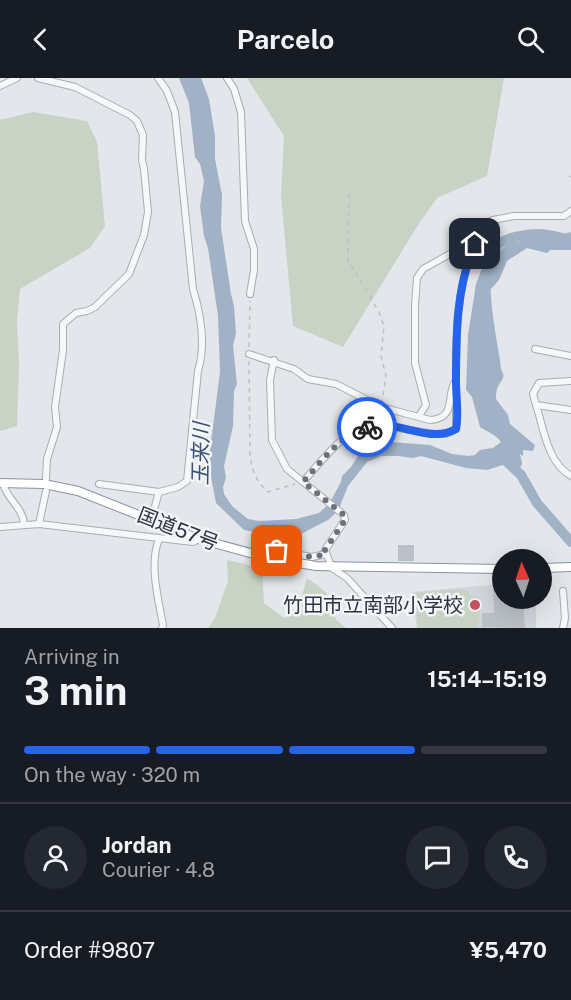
<!DOCTYPE html>
<meta charset="utf-8">
<style>
body{margin:0;font-family:"Public Sans","Noto Sans JP",sans-serif;background:#242831;color:#f1f3f6;height:100vh;display:flex;flex-direction:column;font-size:22px;white-space:nowrap}
*{box-sizing:border-box;margin:0}
p{font-size:20px;color:#9ea1a6}
.icon{flex:none;width:33px;height:33px;fill:none;stroke:currentColor;stroke-width:2;stroke-linecap:round;stroke-linejoin:round}
.map{position:relative;height:550px;overflow:hidden}
.details{display:flex;flex-direction:column;background:#171b24;flex:1}
.details>*{flex:none}
.needle{width:39px;rotate:357deg}
.buttons{position:absolute;left:492px;top:471px;display:grid;gap:12px}
.buttons a{display:grid;place-items:center;width:60px;height:60px;border-radius:50%;background:#171b24;box-shadow:0 6px 24px #0002;font-size:30px}
.pin{position:absolute;display:grid;place-items:center;width:51px;height:51px;color:#fff;margin:-26px;border-radius:12px;box-shadow:0 3px 9px #0006}
.courier{position:absolute;display:grid;place-items:center;width:60px;height:60px;margin:-30px;border:4px solid #2563eb;border-radius:50%;background:#fff;color:#222;box-shadow:0 2px 8px #0007}
.head em{font-style:normal;font-weight:700}
.head div{display:flex;flex-direction:column-reverse}
.head{display:flex;align-items:center;justify-content:space-between;height:102px;padding:0 24px}
h1{font-size:39px;font-weight:700;line-height:45px}
.bar{display:grid;grid-template-columns:repeat(4,1fr);gap:9px 6px;align-content:center;height:72px;padding:0 24px}
.bar i{height:8px;border-radius:4px;background:#363941}
.bar .on{background:#2563eb}
.bar p{grid-column:span 4}
.line{display:flex;align-items:center;gap:15px;padding:0 24px;border-top:2px solid #363941}
.line div{flex:1}
.round{display:grid;place-items:center;flex:none;width:63px;height:63px;border-radius:32px;background:#242831}
header{display:flex;justify-content:space-between;align-items:center;height:78px;padding:0 24px;background:#171b24;font-size:27px;font-weight:700}
.map>svg:first-child{display:block}
.built{fill:#d1d5dc}
.green{fill:#c8d3c5}
.water{fill:#a1b2c7}
.lines{fill:none;stroke-linecap:round;stroke-linejoin:round}
.river{stroke:#a1b2c7;stroke-width:10}
.building{fill:#bbbfc7}
.minor-casing{stroke:#a8adb4;stroke-width:8}
.highway-casing{stroke:#8b92a0;stroke-width:10}
.path{stroke:#bdc0c5;stroke-width:1.5;stroke-dasharray:4.5 4.5;stroke-linecap:butt}
.minor{stroke:#f6f7f9;stroke-width:6}
.highway{stroke:#fff;stroke-width:8}
.done{stroke:#6c727c;stroke-width:6;stroke-dasharray:0 10.8}
.route{stroke:#2563eb;stroke-width:8}
.poi-dot{fill:#c5525e;stroke:#f3f5f8;stroke-width:2}
.labels{text-anchor:middle;stroke-width:5;stroke-linejoin:round;paint-order:stroke}
.street-label{font-size:20px;fill:#2c3341;stroke:#f3f5f8}
.poi-label{font-size:20px;fill:#2c3341;stroke:#f3f5f8;text-anchor:end}
.water-label{font-size:21px;font-style:italic;fill:#395072;stroke:#f3f5f8}
</style>
<header><svg class="icon" aria-label="back" viewBox="0 0 24 24"><path d="M15 5l-7 7 7 7"/></svg>Parcelo<svg class="icon" aria-label="search" viewBox="0 0 24 24"><circle cx="10" cy="10" r="6"/><path d="M15 15l6 6"/></svg></header>
<div class="map">
<svg width="571" height="550" viewBox="0 0 571 550">
<rect width="100%" height="100%" fill="#e3e6ea"/>
<path class="built" d="M502 506V520L536 521V550H417L412 514Z"/>
<g class="green">
<path d="M247 0H504L487 98 437 120 418 147 343 269 293 248 281 118 284 58Z"/>
<path d="M33 34 87 43 97 64 105 148 90 170 20 211 17 243 19 286 17 348 0 353V42Z"/>
<path d="M227 482 246 486 262 493 264 525 284 540 298 532 307 500C327 514 332 517 336 542L346 550H208L215 540 228 503Z"/>
<path d="M464 511 472 518H479L480 534 477 550H418L413 515Z"/>
</g>
<path class="water" d="M179 0H201L209 21 215 58V81L222 117 221 150 231 216 234 228 236 255 233 267 237 306 234 313 233 348 224 388 226 400 223 409 224 416 232 428 248 441 259 443 296 441 319 435 329 426 341 404 342 398 351 389 364 369 374 365 391 364 430 367 452 376 469 378 475 377 480 372 493 370 501 364C497 357 487 354 480 349L472 319 466 312 468 257 476 206 482 190 512 162 518 164 531 158 544 161 571 154V172H550L547 175 527 170 507 183 499 202 490 212 485 234C496 248 488 252 490 267 491 276 494 277 492 287L499 288C508 301 501 300 497 311 496 314 496 318 496 321L508 337 510 346 535 367 533 373 523 372V378L518 375 506 386 487 392 466 390 421 378 413 380 398 378H381L367 384 348 408 338 433 328 442 299 457 280 459 244 452 216 425 210 394V372L220 294 218 238 208 170 204 158 200 128 204 103 200 86 195 79 189 25Z"/>
<g class="lines">
<g class="river">
<path d="M496 301C497 287 494 279 492 265 488 239 477 186 499 166 507 159 528 156 539 156 549 156 561 160 571 162"/>
<path d="M500 377 517 385 512 366"/>
<path d="M506 383 521 397 537 425 571 464"/>
</g>
</g>
<g class="building">
<rect x="398" y="467" width="16" height="16"/>
<path d="M493 509H502V520H523L525 550 482 549V535H494Z"/>
</g>
<g class="lines">
<g class="minor-casing">
<g id="minor">
<path d="M38 0 75 9 130 37 137 43 143 57 142 82 144 91 148 134 144 157 129 196 95 229 87 233 76 235 63 246V272L55 329 57 349 47 381 46 401"/>
<path d="M158 0 167 13 175 34 193 211C201 237 206 267 198 293L187 403 178 409 159 414"/>
<path d="M227 0 234 11 241 34 245 143 254 171V192L250 216"/>
<path d="M0 8 17 0"/>
<path d="M535 271 571 278"/>
<path d="M249 276 294 291 308 301 336 306 381 329 430 342C458 340 445 317 456 302 456 257 456 209 475 166"/>
<path d="M274 282 270 302 272 362 287 391 344 437 345 442 325 472 332 490 347 500 392 550"/>
<path d="M536 327 533 316 539 305 571 303"/>
<path d="M571 332 536 327C544 351 547 384 571 398"/>
<path d="M419 338 426 327 415 285V227L417 200 423 191 457 172 466 160 480 148 493 142 514 138H564L571 133"/>
<path d="M303 404C321 384 349 344 379 347 398 349 416 354 435 356H446L456 351V306"/>
<path d="M3 405C6 421 24 430 24 447"/>
<path d="M99 406 159 414 151 442"/>
<path d="M39 446 46 413"/>
<path d="M0 449 39 446 193 464 199 461"/>
<path d="M159 461C149 486 158 520 163 547L162 550"/>
<path d="M277 473 312 479 326 476"/>
<path d="M563 513 565 540 563 550"/>
</g>
</g>
<g class="highway-casing">
<g id="highway">
<path d="M0 405 44 406 78 413 199 461 265 479 316 488 502 491"/>
<path d="M542 490 571 489"/>
</g>
</g>
<g class="path">
<path d="M569 98 571 99"/>
<path d="M349 116 348 182 379 234 384 248 381 278 386 298 382 323"/>
<path d="M249 269 250 223"/>
<path d="M249 283 250 377C252 393 256 403 268 414L295 406"/>
</g>
<use href="#minor" class="minor"/>
<use href="#highway" class="highway"/>
</g>
<g class="lines">
<path class="done" d="M277 473 312 479 326 476 325 472 345 442 344 437 303 404C324 381 337 360 367 349"/>
<path class="route" d="M367 349C394 339 428 367 456 351 459 339 456 317 456 304 456 258 456 209 475 166"/>
</g>
<circle class="poi-dot" cx="475" cy="527" r="6"/>
<g class="labels">
<g class="street-label">
<text transform="translate(178 451) rotate(21)" y="7">国道57号</text>
</g>
<g class="poi-label">
<text x="463" y="534">竹田市立南部小学校</text>
</g>
<g class="water-label">
<text transform="translate(201 376) rotate(-89)" y="7">玉来川</text>
</g>
</g>
</svg>
<div class="buttons">
<a><svg class="needle" viewBox="-14 -14 28 28"><path d="M0-13l5 13h-10z" fill="#e53935"/><path d="M0 13l5-13h-10z" fill="#9ea1a6"/></svg></a>
</div>
<div class="pin" style="left:277px;top:473px;background:#ea580c"><svg class="icon" aria-label="bag" viewBox="0 0 24 24"><path d="M5 8h14l-1 12H6zM9 8a3 3 0 0 1 6 0"/></svg></div>
<div class="pin" style="left:475px;top:166px;background:#1f2937"><svg class="icon" aria-label="home" viewBox="0 0 24 24"><path d="M3 11l9-7 9 7M6 9v11h12V9"/></svg></div>
<div class="courier" style="left:367px;top:349px"><svg class="icon" aria-label="bike" viewBox="0 0 24 24"><circle cx="6" cy="16" r="4"/><circle cx="18" cy="16" r="4"/><path d="M6 16l4-8h5l3 8M10 8l3 8H6M13 5h3"/></svg></div>
</div>
<section class="details">
<div class="head"><div><h1>3 min</h1><p>Arriving in</p></div><em>15:14–15:19</em></div>
<div class="bar"><i class="on"></i><i class="on"></i><i class="on"></i><i></i><p>On the way · 320 m</p></div>
<div class="line" style="height:108px"><a class="round"><svg class="icon" aria-label="person" viewBox="0 0 24 24"><circle cx="12" cy="8" r="4"/><path d="M4 21q1-7 8-7t8 7"/></svg></a><div><b>Jordan</b><p>Courier · 4.8</p></div><a class="round"><svg class="icon" aria-label="chat" viewBox="0 0 24 24"><path d="M4 5h16v11H9l-5 4z"/></svg></a><a class="round"><svg class="icon" aria-label="phone" viewBox="0 0 24 24"><path d="M5 4h4l2 5-3 2q2 4 5 5l2-3 5 2v4C11 20 4 13 5 4z"/></svg></a></div>
<div class="line" style="height:78px"><div>Order #9807</div><b>¥5,470</b></div>
</section>
